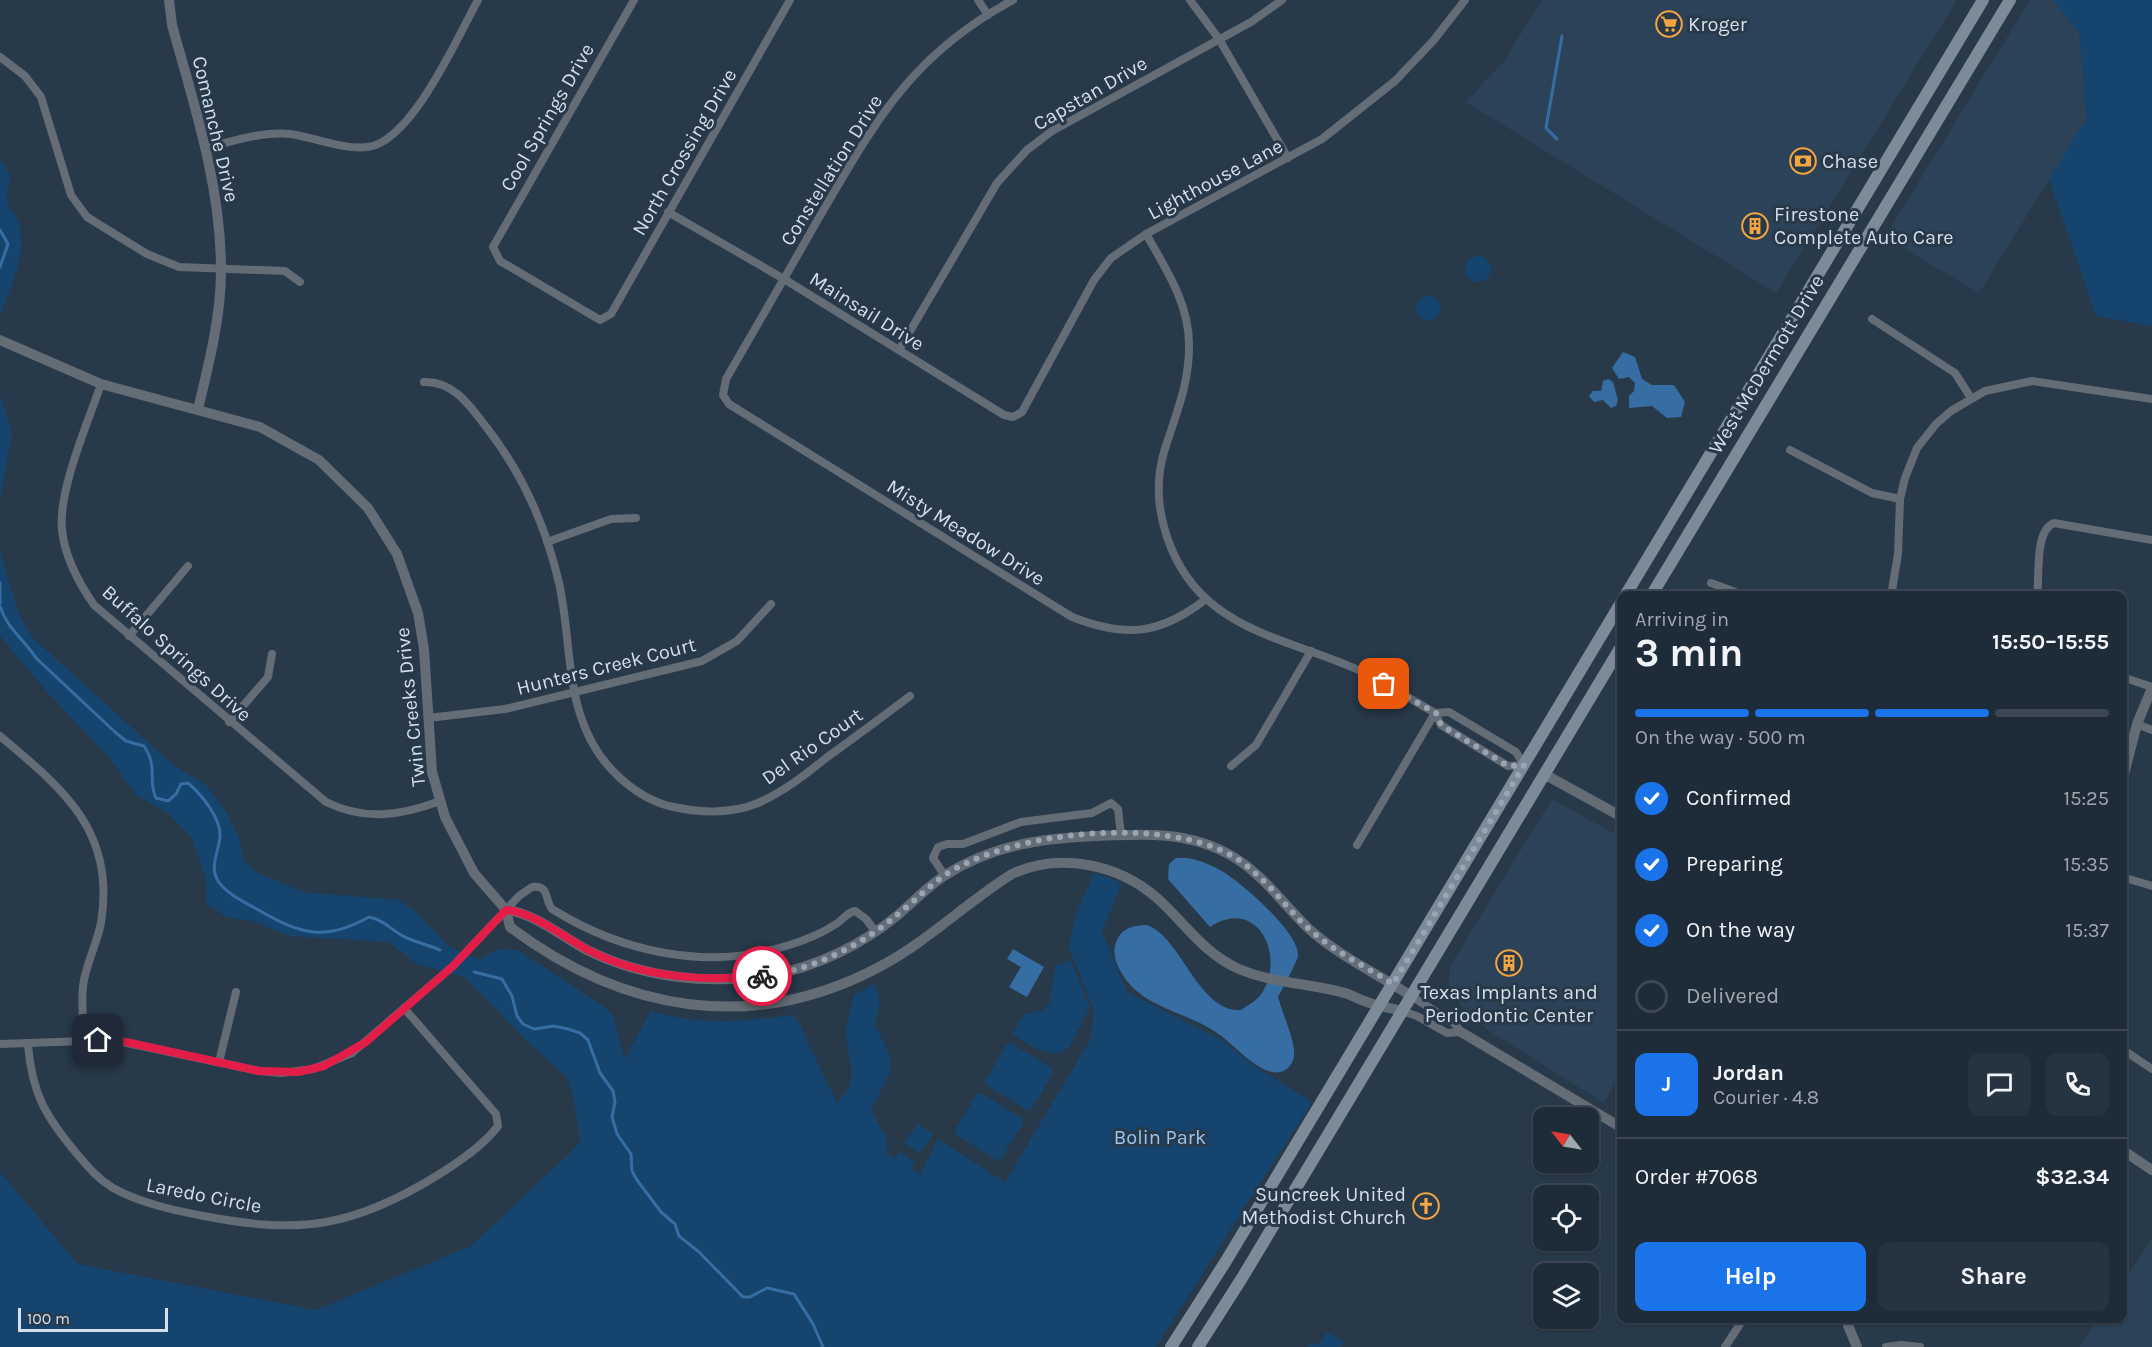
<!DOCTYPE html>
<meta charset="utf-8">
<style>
body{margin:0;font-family:Karla,sans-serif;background:#263340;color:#f1f3f6;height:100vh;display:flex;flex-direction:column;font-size:22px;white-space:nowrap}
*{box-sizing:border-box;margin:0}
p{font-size:20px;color:#a1a7ae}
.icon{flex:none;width:33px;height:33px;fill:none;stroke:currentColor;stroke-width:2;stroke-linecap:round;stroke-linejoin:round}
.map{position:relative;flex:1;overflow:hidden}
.sheet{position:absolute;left:1617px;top:591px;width:510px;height:732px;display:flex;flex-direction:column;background:#1e2b38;border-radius:12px;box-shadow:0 2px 4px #0004,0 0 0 2px #3c4753}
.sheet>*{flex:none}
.needle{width:39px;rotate:301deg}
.fabs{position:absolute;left:1533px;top:1107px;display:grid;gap:12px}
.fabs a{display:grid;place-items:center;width:66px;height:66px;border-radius:12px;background:#1e2b38;box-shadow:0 2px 4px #0004,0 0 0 2px #3c4753;font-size:30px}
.scale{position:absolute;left:18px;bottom:15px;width:150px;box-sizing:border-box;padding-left:6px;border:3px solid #d5dfea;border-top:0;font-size:16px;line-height:21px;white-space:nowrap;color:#d5dfea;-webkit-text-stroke:4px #28394a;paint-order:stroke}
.pin{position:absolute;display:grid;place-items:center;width:51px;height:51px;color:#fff;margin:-26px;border-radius:12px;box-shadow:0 3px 9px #0006}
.courier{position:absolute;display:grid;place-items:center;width:60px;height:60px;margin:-30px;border:4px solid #e11d48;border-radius:50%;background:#fff;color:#222;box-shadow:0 2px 8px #0007}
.headline em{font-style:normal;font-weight:700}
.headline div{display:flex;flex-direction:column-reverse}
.headline{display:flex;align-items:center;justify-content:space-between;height:102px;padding:0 18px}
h1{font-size:39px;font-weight:700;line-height:45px}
.bar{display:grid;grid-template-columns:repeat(4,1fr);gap:9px 6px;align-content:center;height:72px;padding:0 18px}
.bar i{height:8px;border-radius:4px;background:#3c4753}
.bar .current{background:#1a73e8}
.bar p{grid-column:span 4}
.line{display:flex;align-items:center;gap:15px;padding:0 18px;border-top:2px solid #3c4753}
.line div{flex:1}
.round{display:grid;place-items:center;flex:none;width:63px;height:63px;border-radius:12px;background:#263340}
ol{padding:0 18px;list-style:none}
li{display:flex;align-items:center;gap:18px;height:66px}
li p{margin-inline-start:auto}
li .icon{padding:6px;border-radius:50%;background:#1a73e8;color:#fff;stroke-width:4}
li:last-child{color:#a1a7ae}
li i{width:33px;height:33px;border:3px solid #3c4753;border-radius:50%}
.action{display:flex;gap:12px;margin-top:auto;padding:12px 18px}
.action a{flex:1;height:69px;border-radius:12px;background:#1a73e8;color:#fff;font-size:24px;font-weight:700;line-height:69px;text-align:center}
.action a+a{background:#263340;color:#f1f3f6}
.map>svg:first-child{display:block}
.built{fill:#2c4258}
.green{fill:#15446e}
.water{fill:#366ea3}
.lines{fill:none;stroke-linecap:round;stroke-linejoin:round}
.stream{stroke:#366ea3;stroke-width:3}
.minor{stroke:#646c75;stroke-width:8}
.tertiary{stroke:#646c75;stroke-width:10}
.secondary{stroke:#7d8a98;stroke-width:12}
.done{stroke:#98a5b2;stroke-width:6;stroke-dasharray:0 10.8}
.route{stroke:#e11d48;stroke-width:8}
.labels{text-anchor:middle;stroke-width:6;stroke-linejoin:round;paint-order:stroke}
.poi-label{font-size:20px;fill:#d5dfea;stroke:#28394a;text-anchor:start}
.street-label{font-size:20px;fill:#d5dfea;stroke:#28394a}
.park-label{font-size:20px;fill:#98c4f1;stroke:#28394a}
</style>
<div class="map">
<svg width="2152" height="1347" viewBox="0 0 2152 1347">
<rect width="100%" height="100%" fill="#28394a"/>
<g class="built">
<path d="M1542 0H1957L1776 293 1466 102 1504 61Z"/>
<path d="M2030 0H2053L2079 30 2087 118 1979 293 1885 237Z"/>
<path d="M1552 799 1621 837V1073L1604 1103 1489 1031 1460 1005 1448 990 1450 966Z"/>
<path d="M2152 1239V1347H2079L2098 1319 2122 1318 2123 1283Z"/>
</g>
<g class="green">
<path d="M2053 0H2152V326L2096 316 2049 179 2087 118 2079 31Z"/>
<path d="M0 157 10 176C7 189 5 201 12 212 14 216 18 220 19 224 27 255 11 287 0 315Z"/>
<circle cx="1478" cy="269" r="13"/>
<circle cx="1428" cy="308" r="12"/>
<path d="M0 394 12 433 0 500Z"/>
<path d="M0 552 18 612 32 637 170 762 207 786 225 810 239 838 244 861 256 872 304 892 399 900 416 912 448 946 480 960C494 950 502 946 519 951L606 1008 614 1018 625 1059 651 1011C702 1026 743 1021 795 1015L837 1103C862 1076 847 1063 846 1032 846 1020 852 1006 854 995L875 984 880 1002 875 1024 890 1056V1073L871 1110 887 1139V1154L895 1159 899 1152 915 1162 911 1169 920 1175 938 1139 1005 1182 1090 1040 1094 1010 1069 948 1074 919 1094 873 1118 881 1121 886 1102 931 1127 992 1220 1039 1257 1068 1312 1102 1156 1347H0V1172L78 1264 316 1310 471 1246 576 1147 580 1140 573 1095 566 1076 530 1044 464 977 417 964 388 942 290 936 253 921 226 917 207 904 206 878 191 837 168 813 136 795 108 756 48 693 0 636Z"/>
<path d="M1070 960 1090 1007 1069 1048C1048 1061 1030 1045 1012 1034L1024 1014 1041 1011 1049 1004 1056 966Z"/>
<path d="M1011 1043 1052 1068 1053 1073 1032 1109 1027 1110 986 1085 985 1081 1006 1045Z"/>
<path d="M981 1093 1022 1118 1023 1123 1001 1159 997 1160 956 1135 955 1130 977 1094Z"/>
<path d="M917 1124 933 1134 920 1153 904 1143Z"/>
<path d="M1327 1332 1344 1342 1341 1347H1308L1311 1342 1318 1346Z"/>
</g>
<g class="water">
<path d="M1623 352 1635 357 1642 379 1652 385H1674L1685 402 1681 417 1667 418 1652 406 1629 408V396L1634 391 1635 383 1629 377 1619 379 1612 368Z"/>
<path d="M1608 379 1613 382 1618 400 1616 406 1611 408 1603 400 1594 402 1589 396 1593 391H1601L1603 381Z"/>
<path d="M1176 858C1191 856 1207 863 1220 870 1240 881 1299 932 1298 955 1298 961 1282 989 1278 997 1283 1015 1292 1033 1294 1050 1295 1057 1293 1062 1289 1067 1269 1087 1236 1046 1220 1035 1183 1008 1137 1010 1117 964 1114 956 1113 946 1118 938 1123 928 1135 925 1146 925 1181 935 1198 1013 1241 1010 1248 1005 1257 1001 1262 993 1286 955 1257 896 1210 927L1168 879 1169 864Z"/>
<path d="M1013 949 1044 967 1027 997 1009 987 1021 967 1007 959Z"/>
</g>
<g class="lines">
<g class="stream">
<path d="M1557 139 1546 128 1562 36"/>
<path d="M0 230 8 244 0 267"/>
<path d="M0 583V603"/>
<path d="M0 606C7 629 24 639 36 658L115 732 126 741 144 746C159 769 147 780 156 798L168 801 176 794 181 784 188 783C201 794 221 818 220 836 219 852 209 866 218 881 226 893 242 901 255 908 298 933 323 943 369 917 385 920 393 932 407 938 418 943 429 945 440 950"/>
<path d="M474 972 502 979 512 996 517 1016 523 1024 534 1029 554 1026 568 1029 580 1033 588 1040 600 1073 613 1091 615 1102 612 1117 617 1134 631 1154 632 1171 637 1180 661 1212 675 1224 679 1236 699 1252 743 1297H750L767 1288 794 1294 813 1324 823 1347"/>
</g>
<g class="minor">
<path d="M634 0 493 247 500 261 600 320 611 314 790 0"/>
<path d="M978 0 988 15"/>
<path d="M1013 0C909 56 874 124 817 221 787 274 756 327 726 379L723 395 729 404 1072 617C1126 638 1160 635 1206 599"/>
<path d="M1190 0 1219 39 1288 158"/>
<path d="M0 57 25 76 41 97 71 195 87 217 147 254 179 267 285 271 300 282"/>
<path d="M206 148C234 141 262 131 291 134 316 138 343 150 368 147 412 141 457 38 478 0"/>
<path d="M668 212 784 279 1004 415 1013 417 1022 412 1094 280 1111 258 1146 234 1322 139 1395 81 1433 41 1465 0"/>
<path d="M1146 234C1166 269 1190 305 1189 347 1189 386 1175 416 1164 452 1148 507 1171 573 1216 607 1259 640 1316 649 1365 673 1389 685 1412 700 1435 713L1441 725 1508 766 1524 765 1516 752 1449 712 1435 713"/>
<path d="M1872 319 1955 373 1971 398"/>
<path d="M899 350 997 183 1027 150 1052 131 1251 22 1282 0"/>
<path d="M424 382C454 381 470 406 487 428 522 473 546 527 559 583 574 650 562 725 619 777 633 790 650 801 669 806 699 813 729 815 758 803 783 792 805 775 826 758 854 738 882 717 910 696"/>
<path d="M101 384C88 423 58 490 62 530 65 558 78 582 94 605L326 802C365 821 400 816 440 801"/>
<path d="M1790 450 1872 493 1900 499"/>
<path d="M547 542 611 519 636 518"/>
<path d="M1711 583 1746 596"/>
<path d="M1891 596 1898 554 1900 499 1905 478 1917 448 1936 424 1951 411 1985 391 2032 381 2152 399"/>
<path d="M2037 596C2040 576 2034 531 2054 523L2152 540"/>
<path d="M129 636 188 566"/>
<path d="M2122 677 2152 687"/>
<path d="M428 718 505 709 702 661 737 641 771 604"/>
<path d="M229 722 268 677 272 654"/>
<path d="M2137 724 2152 730"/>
<path d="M0 736C63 789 116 831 101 923 97 943 88 960 84 980 80 999 84 1021 84 1040"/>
<path d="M1231 766 1256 745 1311 651"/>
<path d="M1357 845 1435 713"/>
<path d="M945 876 933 858 938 847 947 844H963L1021 822 1092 813 1111 803 1118 809 1121 835"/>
<path d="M2122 877 2152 886"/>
<path d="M1411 996 1454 1023 1461 1032"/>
<path d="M1402 1011 1417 1016 1447 1033 1461 1032"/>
<path d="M0 1044 113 1040 259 1071 281 1073 313 1069 352 1053 453 966 519 896 532 887C550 885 544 899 552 909 621 952 706 971 786 946 803 941 821 934 836 924 843 920 846 913 855 911L866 919 875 931"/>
<path d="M28 1045C32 1094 46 1117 77 1154 88 1167 98 1179 113 1188 142 1204 177 1211 209 1217 247 1224 287 1229 326 1222 367 1215 404 1196 438 1175 459 1162 483 1146 498 1126L496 1114 404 1008"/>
<path d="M2122 1049 2152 1069"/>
<path d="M219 1062 236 992"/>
<path d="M1725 1347 1744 1318"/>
<path d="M1886 1347 1901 1345 1920 1347"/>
</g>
<g class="tertiary">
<path d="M169 0 172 25C194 105 221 185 221 270 221 317 209 363 198 409"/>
<path d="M0 340 101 384 260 427 319 460 368 508 397 554 418 613 424 649 432 772 445 817 474 873 506 910 510 927C623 1012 753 1035 881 966 928 941 967 902 1012 874 1060 852 1118 864 1157 898 1185 923 1203 953 1239 969 1272 983 1307 983 1341 992 1350 994 1358 999 1367 1002 1378 1006 1390 1008 1402 1011"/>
<path d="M1544 774 1622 817"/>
<path d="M2122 782 2137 724 2152 688"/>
<path d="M506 910C532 912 563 937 587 950 643 978 709 985 770 975 815 968 863 944 898 915 913 902 927 887 944 876 1001 839 1064 836 1130 835 1166 834 1200 837 1232 856 1264 875 1283 904 1309 929 1339 956 1378 974 1411 996"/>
<path d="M1461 1032 1622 1128"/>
<path d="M2122 1150 2152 1170"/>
<path d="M1845 1318 1857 1347"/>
</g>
<g class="secondary">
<path d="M1625 596 1983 0"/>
<path d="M1651 596 2010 0"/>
<path d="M1171 1347 1226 1261 1622 601"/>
<path d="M1198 1347 1242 1278 1622 645"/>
</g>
</g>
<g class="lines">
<path class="done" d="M762 976C810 971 861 946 897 915 912 903 926 889 942 877 1008 831 1164 815 1234 857 1265 876 1283 905 1309 929 1333 951 1365 966 1393 984L1524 765 1508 766 1441 725 1436 713 1384 684"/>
<path class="route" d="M98 1040 126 1042 259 1071 298 1072 324 1066 366 1042 453 966 506 910C533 912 563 937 588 950 642 978 702 982 762 976"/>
</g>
<defs>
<g id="supermarket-ring" transform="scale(1.35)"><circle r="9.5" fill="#28394a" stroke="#f2a541" stroke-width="1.5"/><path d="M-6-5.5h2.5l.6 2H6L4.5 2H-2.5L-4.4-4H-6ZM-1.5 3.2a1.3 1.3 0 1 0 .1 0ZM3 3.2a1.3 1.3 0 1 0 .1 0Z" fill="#f2a541"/></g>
<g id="bank-ring" transform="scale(1.35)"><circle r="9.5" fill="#28394a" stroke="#f2a541" stroke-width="1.5"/><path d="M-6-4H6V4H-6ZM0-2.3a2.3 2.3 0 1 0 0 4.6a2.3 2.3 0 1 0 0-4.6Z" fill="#f2a541"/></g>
<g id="building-ring" transform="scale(1.35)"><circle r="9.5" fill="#28394a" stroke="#f2a541" stroke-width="1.5"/><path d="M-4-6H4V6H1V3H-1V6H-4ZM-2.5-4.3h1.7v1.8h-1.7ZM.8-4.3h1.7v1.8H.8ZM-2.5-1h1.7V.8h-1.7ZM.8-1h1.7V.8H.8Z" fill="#f2a541"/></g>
<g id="church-ring" transform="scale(1.35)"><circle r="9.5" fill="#28394a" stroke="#f2a541" stroke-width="1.5"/><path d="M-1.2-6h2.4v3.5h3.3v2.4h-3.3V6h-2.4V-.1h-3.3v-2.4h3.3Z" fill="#f2a541"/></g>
</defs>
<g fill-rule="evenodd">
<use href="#supermarket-ring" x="1669" y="24"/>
<use href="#bank-ring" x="1803" y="161"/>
<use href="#building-ring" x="1755" y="226"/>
<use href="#building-ring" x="1509" y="963"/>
<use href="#church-ring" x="1426" y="1206"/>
</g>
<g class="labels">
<g class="poi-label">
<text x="1688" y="31">Kroger</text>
<text x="1822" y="168">Chase</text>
<text x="1774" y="221">Firestone<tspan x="1774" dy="23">Complete Auto Care</tspan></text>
<text x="1509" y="999" text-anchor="middle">Texas Implants and<tspan x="1509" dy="23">Periodontic Center</tspan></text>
<text x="1406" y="1201" text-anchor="end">Suncreek United<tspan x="1406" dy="23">Methodist Church</tspan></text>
</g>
<g class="street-label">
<text transform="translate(1090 93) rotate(-30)" y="7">Capstan Drive</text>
<text transform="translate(547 117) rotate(-60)" y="7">Cool Springs Drive</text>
<text transform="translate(216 129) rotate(77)" y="7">Comanche Drive</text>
<text transform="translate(684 152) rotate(-60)" y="7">North Crossing Drive</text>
<text transform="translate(831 170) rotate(-58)" y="7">Constellation Drive</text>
<text transform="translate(1215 179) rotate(-28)" y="7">Lighthouse Lane</text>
<text transform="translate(867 311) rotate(32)" y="7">Mainsail Drive</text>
<text transform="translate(1766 364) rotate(-59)" y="7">West McDermott Drive</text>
<text transform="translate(966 532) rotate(32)" y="7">Misty Meadow Drive</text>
<text transform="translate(177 653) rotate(42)" y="7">Buffalo Springs Drive</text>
<text transform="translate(606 666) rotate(-14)" y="7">Hunters Creek Court</text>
<text transform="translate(410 707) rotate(-96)" y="7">Twin Creeks Drive</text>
<text transform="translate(812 746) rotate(-35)" y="7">Del Rio Court</text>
<text transform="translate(204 1195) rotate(11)" y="7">Laredo Circle</text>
</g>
<g class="park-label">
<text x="1160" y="1144">Bolin Park</text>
</g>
</g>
</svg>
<div class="fabs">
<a><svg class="needle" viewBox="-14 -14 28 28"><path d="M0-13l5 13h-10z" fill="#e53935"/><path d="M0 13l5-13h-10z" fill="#a1a7ae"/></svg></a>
<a><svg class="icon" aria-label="locate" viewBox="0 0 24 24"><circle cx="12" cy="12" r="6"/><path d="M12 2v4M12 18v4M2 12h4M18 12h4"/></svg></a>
<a><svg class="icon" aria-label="layers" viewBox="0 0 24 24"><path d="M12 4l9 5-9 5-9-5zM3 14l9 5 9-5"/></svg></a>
</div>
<div class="scale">100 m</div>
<div class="pin" style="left:1384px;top:684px;background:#ea580c"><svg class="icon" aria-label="bag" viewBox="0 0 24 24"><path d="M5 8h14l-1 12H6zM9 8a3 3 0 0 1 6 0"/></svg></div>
<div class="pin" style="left:98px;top:1040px;background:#1f2937"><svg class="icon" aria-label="home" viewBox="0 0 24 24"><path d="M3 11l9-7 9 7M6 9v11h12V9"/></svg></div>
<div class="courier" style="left:762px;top:976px"><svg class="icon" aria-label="bike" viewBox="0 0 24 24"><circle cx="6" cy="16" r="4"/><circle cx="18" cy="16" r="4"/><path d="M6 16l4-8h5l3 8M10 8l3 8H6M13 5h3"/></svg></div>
<section class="sheet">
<div class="headline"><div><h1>3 min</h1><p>Arriving in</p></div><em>15:50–15:55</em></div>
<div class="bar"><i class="current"></i><i class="current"></i><i class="current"></i><i></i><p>On the way · 500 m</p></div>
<ol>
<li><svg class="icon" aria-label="check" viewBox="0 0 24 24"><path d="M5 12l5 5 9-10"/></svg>Confirmed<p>15:25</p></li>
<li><svg class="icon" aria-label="check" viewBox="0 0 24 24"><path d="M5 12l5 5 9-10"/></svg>Preparing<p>15:35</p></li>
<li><svg class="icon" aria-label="check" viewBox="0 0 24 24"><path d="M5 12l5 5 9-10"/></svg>On the way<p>15:37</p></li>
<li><i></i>Delivered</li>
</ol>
<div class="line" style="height:108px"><b class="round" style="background:#1a73e8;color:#fff">J</b><div><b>Jordan</b><p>Courier · 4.8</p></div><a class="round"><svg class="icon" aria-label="chat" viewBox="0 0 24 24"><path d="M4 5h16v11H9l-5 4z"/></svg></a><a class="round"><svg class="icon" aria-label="phone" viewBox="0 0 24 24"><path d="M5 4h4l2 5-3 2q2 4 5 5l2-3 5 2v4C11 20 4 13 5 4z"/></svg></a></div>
<div class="line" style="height:78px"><div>Order #7068</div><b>$32.34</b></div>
<div class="action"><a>Help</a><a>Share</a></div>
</section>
</div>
